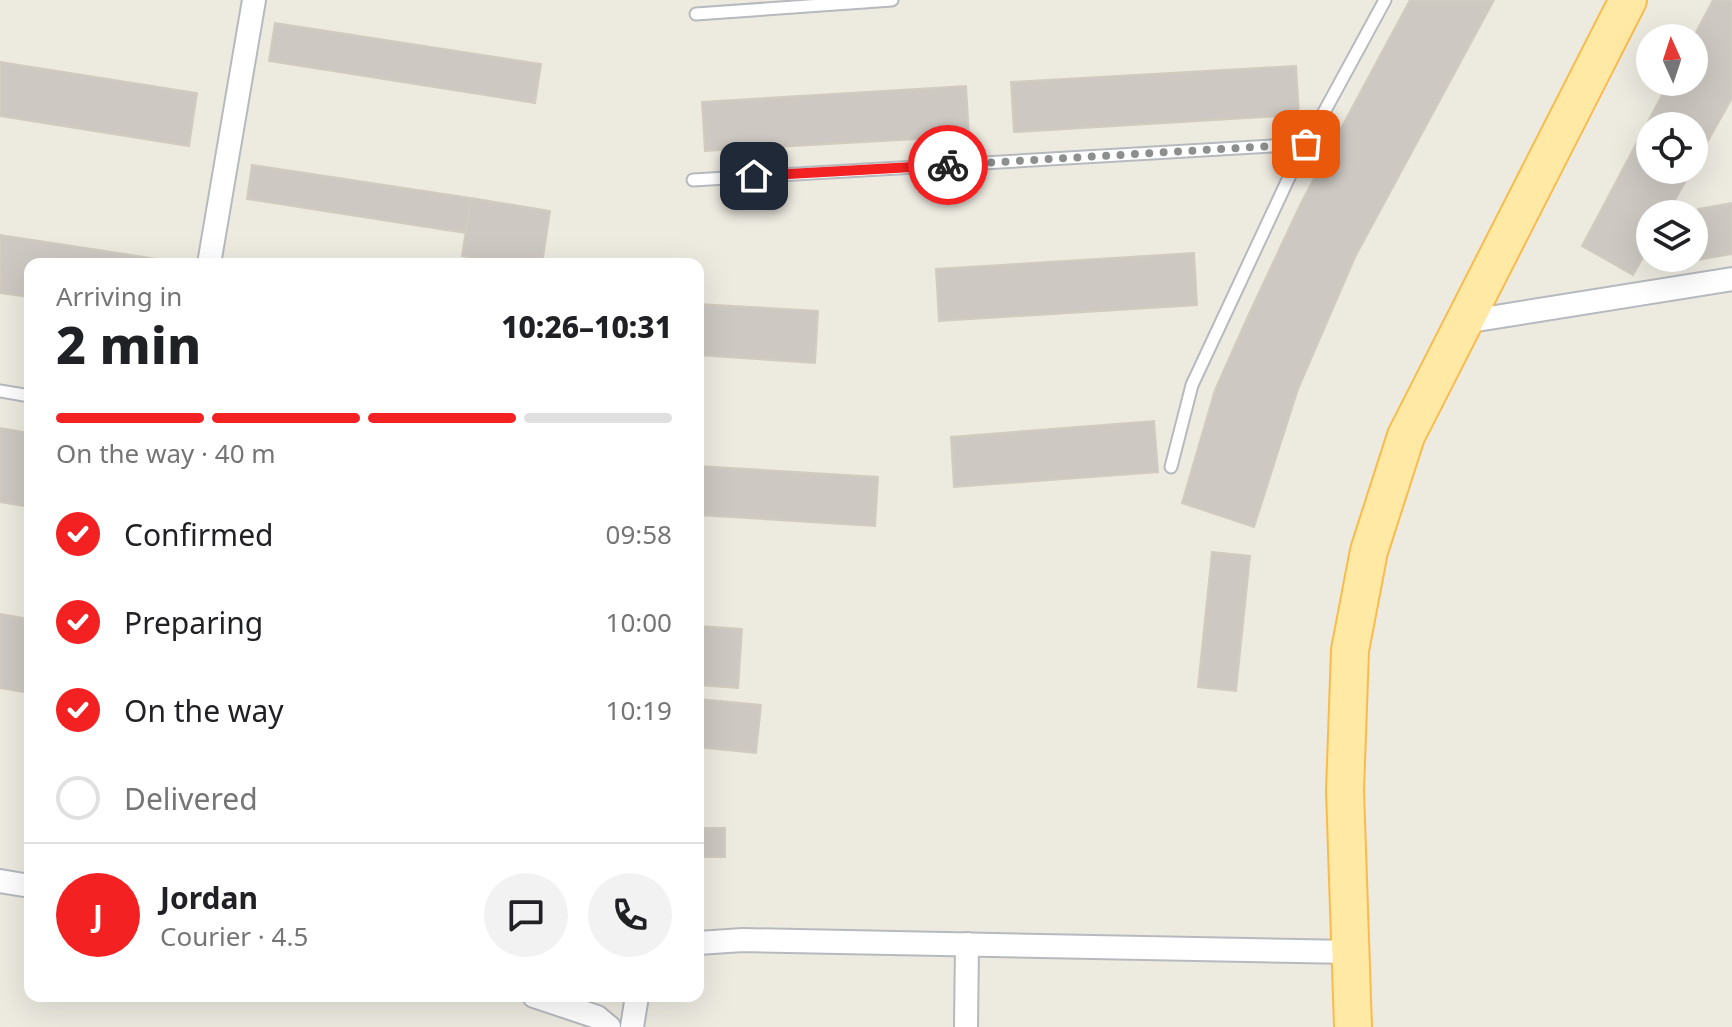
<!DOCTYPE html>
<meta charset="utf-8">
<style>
body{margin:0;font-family:"Noto Sans",sans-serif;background:#f2f2f2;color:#202124;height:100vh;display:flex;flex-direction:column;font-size:30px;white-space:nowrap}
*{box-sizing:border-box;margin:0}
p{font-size:26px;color:#757577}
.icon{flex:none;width:44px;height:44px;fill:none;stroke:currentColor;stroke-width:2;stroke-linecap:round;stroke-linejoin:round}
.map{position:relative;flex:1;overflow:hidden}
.panel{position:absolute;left:24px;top:258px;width:680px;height:744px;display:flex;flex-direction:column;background:#fff;border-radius:16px;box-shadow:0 8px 32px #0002}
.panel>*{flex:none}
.needle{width:52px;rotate:357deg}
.buttons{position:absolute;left:1636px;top:24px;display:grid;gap:16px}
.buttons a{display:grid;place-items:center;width:72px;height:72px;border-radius:50%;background:#fff;box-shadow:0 8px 32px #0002;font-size:40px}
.pin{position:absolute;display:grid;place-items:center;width:68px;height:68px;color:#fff;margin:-34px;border-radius:16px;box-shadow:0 4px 12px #0006}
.courier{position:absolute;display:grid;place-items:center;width:80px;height:80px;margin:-40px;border:6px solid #f32121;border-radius:50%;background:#fff;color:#222;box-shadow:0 2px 10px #0007}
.overview em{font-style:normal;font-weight:800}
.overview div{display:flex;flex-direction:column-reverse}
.overview{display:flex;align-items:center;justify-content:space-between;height:136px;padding:0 32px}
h1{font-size:52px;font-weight:800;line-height:60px}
.bar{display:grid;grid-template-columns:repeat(4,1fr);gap:12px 8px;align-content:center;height:96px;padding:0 32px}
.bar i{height:10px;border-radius:6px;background:#e0e0e0}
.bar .on{background:#f32121}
.bar p{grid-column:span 4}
.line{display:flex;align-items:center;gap:20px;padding:0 32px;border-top:2px solid #e0e0e0}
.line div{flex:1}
.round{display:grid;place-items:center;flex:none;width:84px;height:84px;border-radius:42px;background:#f2f2f2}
ol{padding:0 32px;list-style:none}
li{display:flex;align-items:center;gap:24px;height:88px}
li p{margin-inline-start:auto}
li .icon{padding:8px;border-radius:50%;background:#f32121;color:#fff;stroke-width:4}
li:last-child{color:#757577}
li i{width:44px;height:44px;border:4px solid #e0e0e0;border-radius:50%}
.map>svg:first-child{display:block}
.building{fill:#cdc8c2;stroke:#d2cbbf;stroke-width:2}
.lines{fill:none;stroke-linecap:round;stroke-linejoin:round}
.lane-casing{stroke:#b6babe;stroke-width:15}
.street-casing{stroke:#b6babe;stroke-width:26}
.primary-casing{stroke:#fabb4d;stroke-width:40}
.lane{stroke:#fff;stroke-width:11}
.street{stroke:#fff;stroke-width:22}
.primary{stroke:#ffe9a4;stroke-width:36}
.done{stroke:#8d8f8f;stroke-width:8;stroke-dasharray:0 14.4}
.route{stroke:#f32121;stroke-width:10}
</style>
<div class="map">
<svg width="1732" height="1027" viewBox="0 0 1732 1027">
<rect width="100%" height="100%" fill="#edeae0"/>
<g class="building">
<path d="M1410 0H1494L1355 257 1298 389 1254 527 1182 503 1215 390 1249 314 1302 201Z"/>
<path d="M1713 0H1732V98L1694 166V126H1650V170H1692L1667 214H1650V245L1633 275 1582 246 1669 82H1694L1693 38Z"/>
<path d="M275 23 541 64 535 103 269 61Z"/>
<path d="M0 62 197 93 189 146 0 116Z"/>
<path d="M1296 66 1299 115 1014 132 1011 82Z"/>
<path d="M966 86 969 136 705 151 702 102Z"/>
<path d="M252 165 471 198 466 233 247 199Z"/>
<path d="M471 198 550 211 542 264H517L462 256Z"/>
<path d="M1732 203V254L1691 261V258H1694V217L1699 216 1698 209Z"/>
<path d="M0 235 164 260V264H30V297L0 293Z"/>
<path d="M1194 253 1197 305 939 321 936 269Z"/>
<path d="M698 304 818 311 815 363 698 355Z"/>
<path d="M1154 421 1158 472 954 487 951 437Z"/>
<path d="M0 428 30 433V507L0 502Z"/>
<path d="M698 466 878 477 875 526 698 515Z"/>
<path d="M1212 552 1250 556 1236 691 1198 687Z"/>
<path d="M0 614 30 619V693L0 688Z"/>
<path d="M698 626 742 629 738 688 698 685Z"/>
<path d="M698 699 761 705 756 753 698 747Z"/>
<rect x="698" y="828" width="27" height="29"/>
</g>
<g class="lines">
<g class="lane-casing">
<g id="lane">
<path d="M696 14 892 0"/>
<path d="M693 180 1306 144"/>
<path d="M0 391 30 396"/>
<path d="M1171 467 1192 385 1291 173 1385 0"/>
</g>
</g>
<g class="street-casing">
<g id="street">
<path d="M209 264 254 0"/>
<path d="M1464 322 1732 279"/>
<path d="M0 881 30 886"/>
<path d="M698 943 743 940 1351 952"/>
<path d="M534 996 597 1017 609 1027"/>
<path d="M632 1027 637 996"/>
<path d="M966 1027 967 944"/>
</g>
</g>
<g class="primary-casing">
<path id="primary" d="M1353 1027 1345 791 1350 650 1369 551 1406 436 1628 0"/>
</g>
<use href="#lane" class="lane"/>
<use href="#street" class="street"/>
<use href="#primary" class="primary"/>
</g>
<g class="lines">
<path class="done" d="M948 165 1306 144"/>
<path class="route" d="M754 176 948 165"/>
</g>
</svg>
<div class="buttons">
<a><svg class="needle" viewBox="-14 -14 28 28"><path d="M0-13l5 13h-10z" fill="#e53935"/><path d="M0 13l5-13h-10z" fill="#757577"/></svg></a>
<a><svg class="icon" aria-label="locate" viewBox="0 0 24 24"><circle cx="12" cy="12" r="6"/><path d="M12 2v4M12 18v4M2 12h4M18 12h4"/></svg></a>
<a><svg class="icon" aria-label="layers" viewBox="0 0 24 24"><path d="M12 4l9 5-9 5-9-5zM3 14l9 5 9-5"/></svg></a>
</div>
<div class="pin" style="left:1306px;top:144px;background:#ea580c"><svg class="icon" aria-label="bag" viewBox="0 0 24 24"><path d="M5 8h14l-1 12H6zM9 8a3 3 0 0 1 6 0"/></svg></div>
<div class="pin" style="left:754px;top:176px;background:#1f2937"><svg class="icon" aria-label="home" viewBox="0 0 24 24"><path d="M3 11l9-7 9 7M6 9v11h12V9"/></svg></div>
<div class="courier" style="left:948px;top:165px"><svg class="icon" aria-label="bike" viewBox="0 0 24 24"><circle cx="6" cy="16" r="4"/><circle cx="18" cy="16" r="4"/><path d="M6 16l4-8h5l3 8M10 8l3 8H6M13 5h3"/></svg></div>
<section class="panel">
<div class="overview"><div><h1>2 min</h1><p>Arriving in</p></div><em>10:26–10:31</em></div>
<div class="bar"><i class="on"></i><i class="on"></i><i class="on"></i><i></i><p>On the way · 40 m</p></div>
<ol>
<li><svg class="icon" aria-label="check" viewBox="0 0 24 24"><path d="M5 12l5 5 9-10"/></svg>Confirmed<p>09:58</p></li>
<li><svg class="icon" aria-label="check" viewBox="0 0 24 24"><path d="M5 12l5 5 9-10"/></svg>Preparing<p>10:00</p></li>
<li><svg class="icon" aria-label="check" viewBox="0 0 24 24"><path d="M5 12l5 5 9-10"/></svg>On the way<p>10:19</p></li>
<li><i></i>Delivered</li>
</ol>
<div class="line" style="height:144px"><b class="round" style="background:#f32121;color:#fff">J</b><div><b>Jordan</b><p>Courier · 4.5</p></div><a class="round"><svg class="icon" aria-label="chat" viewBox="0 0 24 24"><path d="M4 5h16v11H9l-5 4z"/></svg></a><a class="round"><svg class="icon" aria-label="phone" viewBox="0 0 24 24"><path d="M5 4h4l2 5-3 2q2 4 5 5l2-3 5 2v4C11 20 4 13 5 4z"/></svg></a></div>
</section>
</div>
